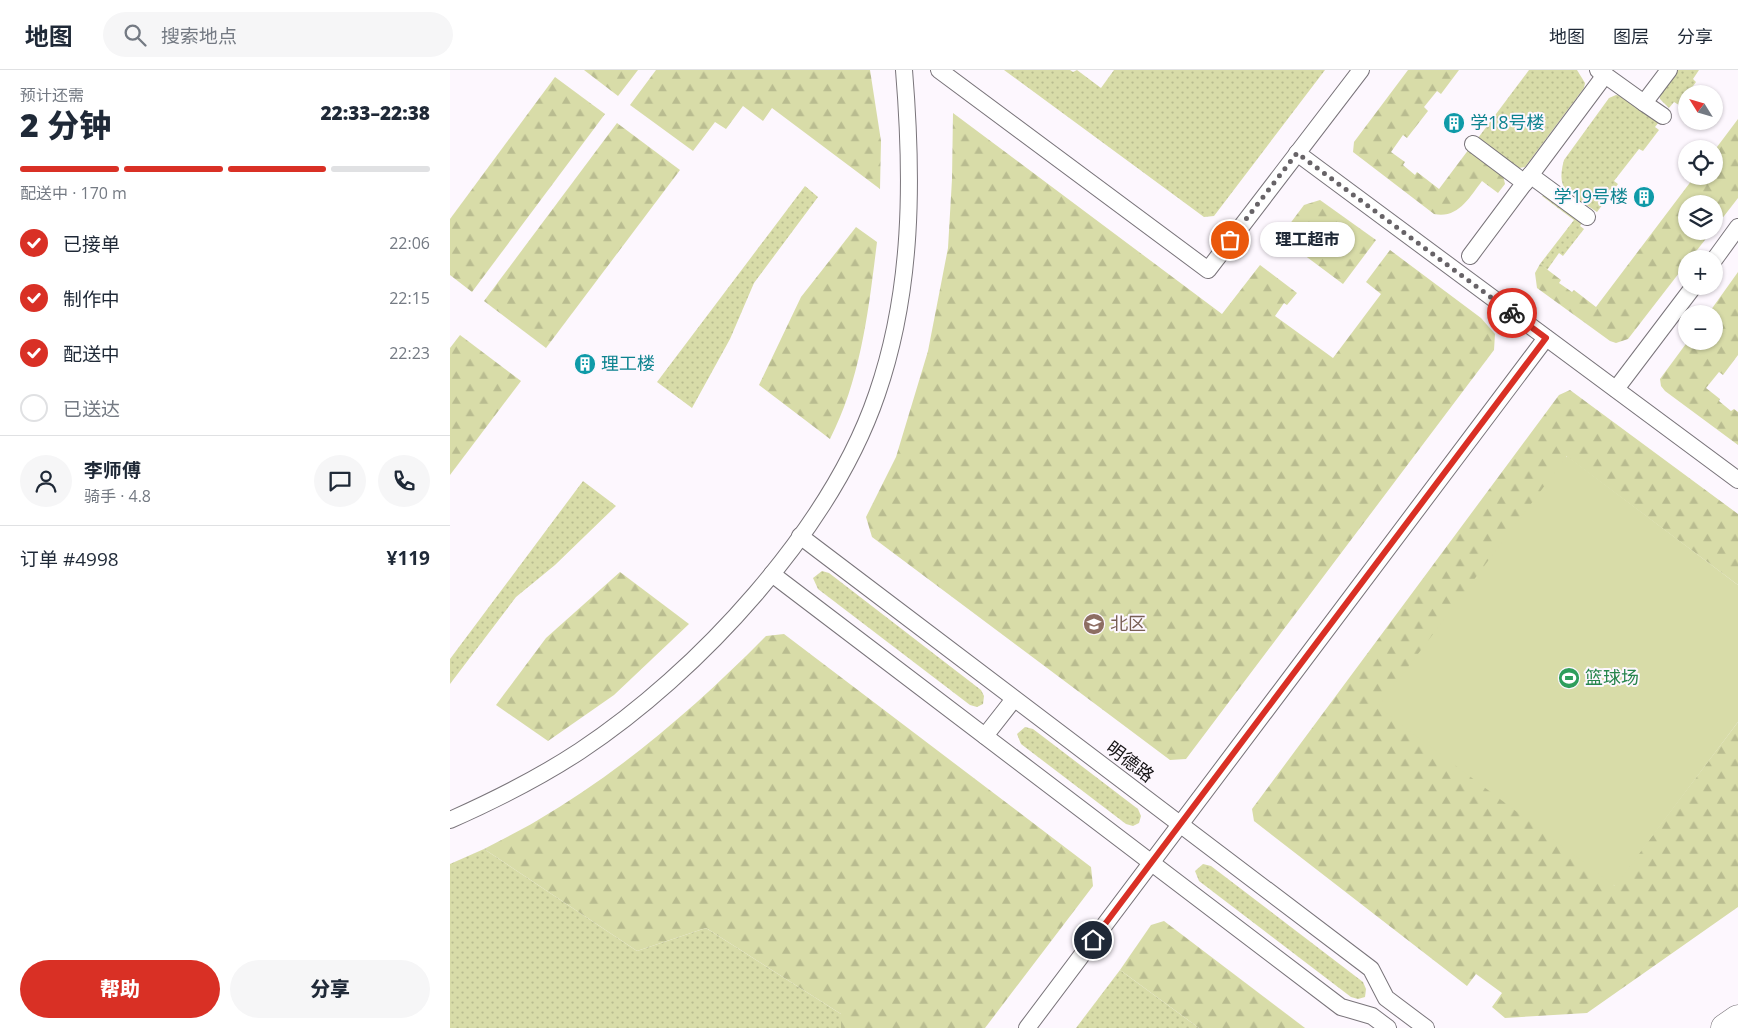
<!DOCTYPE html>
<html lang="zh">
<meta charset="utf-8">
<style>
body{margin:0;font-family:"Open Sans","Noto Sans SC",sans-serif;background:#f6f6f7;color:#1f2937;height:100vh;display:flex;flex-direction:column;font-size:19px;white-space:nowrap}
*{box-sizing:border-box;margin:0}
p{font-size:16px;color:#747a83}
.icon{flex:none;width:28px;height:28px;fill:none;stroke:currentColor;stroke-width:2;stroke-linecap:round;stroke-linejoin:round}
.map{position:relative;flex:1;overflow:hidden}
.side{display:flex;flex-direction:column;background:#fff;width:450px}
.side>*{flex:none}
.needle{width:32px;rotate:307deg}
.buttons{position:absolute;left:1228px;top:15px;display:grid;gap:10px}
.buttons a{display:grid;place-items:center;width:45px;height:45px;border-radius:50%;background:#fff;box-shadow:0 1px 4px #0004;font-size:25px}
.pin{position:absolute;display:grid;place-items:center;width:42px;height:42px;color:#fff;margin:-21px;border:2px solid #fff;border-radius:50%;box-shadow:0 1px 5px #0007}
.courier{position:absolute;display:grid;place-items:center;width:50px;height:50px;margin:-25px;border:4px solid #d93025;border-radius:50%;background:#fff;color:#222;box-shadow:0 1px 6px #0007}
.bubble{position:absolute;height:35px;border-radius:18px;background:#fff;box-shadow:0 1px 4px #0004;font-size:16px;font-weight:800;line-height:35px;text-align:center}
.headline em{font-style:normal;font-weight:800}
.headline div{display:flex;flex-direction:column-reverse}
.headline{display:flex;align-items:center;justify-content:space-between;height:85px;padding:0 20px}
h1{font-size:32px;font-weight:800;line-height:38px}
.bar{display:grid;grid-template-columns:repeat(4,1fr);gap:8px 5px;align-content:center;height:60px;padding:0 20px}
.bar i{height:6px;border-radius:4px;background:#e0e1e3}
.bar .selected{background:#d93025}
.bar p{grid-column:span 4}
.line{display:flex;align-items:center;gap:12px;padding:0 20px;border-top:1px solid #e0e1e3}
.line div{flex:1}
.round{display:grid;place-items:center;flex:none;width:52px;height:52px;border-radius:26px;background:#f6f6f7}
ol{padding:0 20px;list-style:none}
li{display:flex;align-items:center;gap:15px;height:55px}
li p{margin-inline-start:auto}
li .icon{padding:5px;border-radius:50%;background:#d93025;color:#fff;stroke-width:4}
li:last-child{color:#747a83}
li i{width:28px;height:28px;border:2px solid #e0e1e3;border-radius:50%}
.button{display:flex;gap:10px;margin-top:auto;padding:10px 20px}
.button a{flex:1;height:58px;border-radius:30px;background:#d93025;color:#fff;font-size:20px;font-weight:800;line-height:58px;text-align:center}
.button a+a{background:#f6f6f7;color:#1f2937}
header{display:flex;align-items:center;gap:30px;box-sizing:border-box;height:70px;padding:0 25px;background:#fff;border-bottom:1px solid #e0e1e3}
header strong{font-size:24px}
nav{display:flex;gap:28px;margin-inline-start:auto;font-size:18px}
.search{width:350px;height:45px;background:#f6f6f7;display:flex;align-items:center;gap:12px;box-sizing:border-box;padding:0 18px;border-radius:28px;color:#747a83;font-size:19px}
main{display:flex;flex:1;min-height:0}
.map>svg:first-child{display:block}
.grass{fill:url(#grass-dots)}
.forest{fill:url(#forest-firs)}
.pitch{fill:#d8dca8}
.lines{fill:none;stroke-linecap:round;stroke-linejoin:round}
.service-casing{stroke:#79747a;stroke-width:18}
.secondary-casing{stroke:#79747a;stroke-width:29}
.service{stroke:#fff;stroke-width:16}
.secondary{stroke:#fff;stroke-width:28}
.done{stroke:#676367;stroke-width:5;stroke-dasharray:0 9}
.route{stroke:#d93025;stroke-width:6}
.labels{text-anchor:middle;stroke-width:4;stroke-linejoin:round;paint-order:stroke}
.culture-label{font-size:18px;fill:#0d838f;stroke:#fdf7fe;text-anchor:start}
.education-label{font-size:18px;fill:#785e54;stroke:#fdf7fe;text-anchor:start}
.leisure-label{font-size:18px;fill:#27864d;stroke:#fdf7fe;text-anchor:start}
.street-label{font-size:18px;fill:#161416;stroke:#fdf7fe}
</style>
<header>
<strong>地图</strong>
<div class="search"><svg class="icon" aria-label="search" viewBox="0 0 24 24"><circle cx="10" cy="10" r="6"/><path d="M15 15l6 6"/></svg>搜索地点</div>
<nav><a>地图</a><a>图层</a><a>分享</a></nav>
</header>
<main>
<section class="side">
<div class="headline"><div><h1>2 分钟</h1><p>预计还需</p></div><em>22:33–22:38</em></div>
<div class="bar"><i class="selected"></i><i class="selected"></i><i class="selected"></i><i></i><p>配送中 · 170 m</p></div>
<ol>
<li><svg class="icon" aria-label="check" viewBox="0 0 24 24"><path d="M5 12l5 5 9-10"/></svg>已接单<p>22:06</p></li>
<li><svg class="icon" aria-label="check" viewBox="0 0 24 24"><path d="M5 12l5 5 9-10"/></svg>制作中<p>22:15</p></li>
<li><svg class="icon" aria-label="check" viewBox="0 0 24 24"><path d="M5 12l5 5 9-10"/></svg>配送中<p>22:23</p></li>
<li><i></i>已送达</li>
</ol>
<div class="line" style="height:90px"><a class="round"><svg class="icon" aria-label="person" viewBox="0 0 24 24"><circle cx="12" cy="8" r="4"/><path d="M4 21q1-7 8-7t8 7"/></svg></a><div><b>李师傅</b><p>骑手 · 4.8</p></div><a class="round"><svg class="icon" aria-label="chat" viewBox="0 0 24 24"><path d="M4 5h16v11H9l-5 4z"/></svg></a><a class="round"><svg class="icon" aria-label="phone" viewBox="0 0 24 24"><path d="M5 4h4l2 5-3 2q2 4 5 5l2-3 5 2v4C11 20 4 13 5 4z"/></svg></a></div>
<div class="line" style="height:65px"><div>订单 #4998</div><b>¥119</b></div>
<div class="button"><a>帮助</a><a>分享</a></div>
</section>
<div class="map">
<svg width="1288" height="958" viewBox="0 0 1288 958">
<defs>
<pattern id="grass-dots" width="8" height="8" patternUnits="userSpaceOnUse" patternTransform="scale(1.25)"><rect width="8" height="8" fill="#d8dca8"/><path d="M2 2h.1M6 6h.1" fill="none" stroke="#b9bc90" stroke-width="1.8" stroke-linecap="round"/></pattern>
<pattern id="forest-firs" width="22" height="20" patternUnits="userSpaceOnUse" patternTransform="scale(1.25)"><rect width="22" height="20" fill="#d8dca8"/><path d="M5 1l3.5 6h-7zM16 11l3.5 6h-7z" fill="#b9bc90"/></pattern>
</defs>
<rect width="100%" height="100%" fill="#fdf7fe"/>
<g class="grass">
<path d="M554 0H620L623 2 627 0 651 18 664 0H875L764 146 754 147Z"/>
<path d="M1079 0H1127L1135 13 1134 18 1075 97 1069 98 1028 68Z"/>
<path d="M1226 0H1249L1243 9 1246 12 1229 35 1224 32 1219 38 1210 29 1209 23Z"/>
<path d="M1166 25 1173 26 1209 52 1205 57 1209 60 1193 81 1189 79 1164 111 1168 114 1147 142C1125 126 1104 125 1114 90L1159 28Z"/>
<path d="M355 116 368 127 304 213 280 269 242 338 207 312Z"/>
<path d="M1095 124 1134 150 1130 156 1134 159 1113 186 1109 183 1097 200 1090 194 1124 150 1092 126Z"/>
<path d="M133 411 166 436 105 495 66 527 0 614V589Z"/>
<path d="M372 501 379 503 531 620 534 626 533 634 527 637 520 635 368 519 363 508Z"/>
<path d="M575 657 583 659 688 739 691 746 689 753 683 756 676 754 571 674 567 664Z"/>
<path d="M34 779 187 881 256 858 391 944V958H0V794Z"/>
<path d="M753 794 761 796 913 912 916 919 915 927 908 929 901 927 749 811 745 801Z"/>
<path d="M670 900 749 958H626Z"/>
</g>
<g class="forest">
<path d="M134 0H188L168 26Z"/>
<path d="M206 0H420L431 71 430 119 322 38 313 51 293 36 276 59 265 52 243 81 180 35Z"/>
<path d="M958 0H1009L991 24 987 21 974 37 978 41 957 68 953 65 941 82 955 92 953 95 965 105 967 102 989 119 1019 79 1053 105 1055 114 1048 123 1032 111C1019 128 1008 149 984 144L903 82 904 72Z"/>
<path d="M105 7 155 44 22 222 0 205V149Z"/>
<path d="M503 43 772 244 810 195 847 223 837 235 834 233 825 246 883 288 931 224 916 212 940 180 1031 248 1045 264 1044 280 736 689 720 690 422 467 416 447 446 387 478 281 498 178 502 109Z"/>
<path d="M1288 49V128L1264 159V134H1236V161H1262L1240 189H1236V194L1178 269 1166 273 1160 271 1087 218 1085 203 1090 194 1111 210 1109 213 1122 222 1124 220 1146 237 1245 106H1264V81Z"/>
<path d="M167 53 230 100 96 278 34 231Z"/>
<path d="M870 130 926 170 893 214 830 167 854 135Z"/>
<path d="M406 157 427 172 426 180C418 245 410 310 380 369L309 315 351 227Z"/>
<path d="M1288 202V285L1273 305 1269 302 1256 318 1270 329 1269 331 1281 341 1284 339 1288 342V375L1215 321 1211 316 1210 309 1238 271H1264V244H1258Z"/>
<path d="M10 265 71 311 0 405V278Z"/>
<path d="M1120 320 1288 444V515L1116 386 1164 816 1288 652V837L1137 943 1055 948 1042 937 1052 923 1026 904 1017 916 804 751 802 739 1109 325Z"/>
<path d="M170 502 239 554 164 625 98 671 46 635 96 568Z"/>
<path d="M334 564 641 797 643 816 535 958H391V944L256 858 187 881 34 779C52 769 70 761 88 750 172 701 248 635 316 566Z"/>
<path d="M714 851 855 958H749L670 900 701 855Z"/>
</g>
<path class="pitch" d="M1117 386 1288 515V652L1165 816 928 637Z"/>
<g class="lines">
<g class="service-casing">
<g id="service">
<path d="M489 0 758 200 911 0"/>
<path d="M1148 0 1194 33 1219 0"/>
<path d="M1194 33 1213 46"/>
<path d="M1023 74 1075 113"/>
<path d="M847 83 1288 410"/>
<path d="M1080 105 1137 147"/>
<path d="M1020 186 1155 5"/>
<path d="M1264 190 1288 157"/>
<path d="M1166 319 1244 216"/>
<path d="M350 466 921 899 936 928 976 958"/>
<path d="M322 504 891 937 922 946 938 958"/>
<path d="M535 666 564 629"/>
<path d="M0 750C45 730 89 708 130 681 248 603 381 459 427 324 463 220 463 109 454 0"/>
<path d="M577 958 1096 268"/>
</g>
</g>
<g class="secondary-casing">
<path id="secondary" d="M1275 958 1288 949"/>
</g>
<use href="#service" class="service"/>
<use href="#secondary" class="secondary"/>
</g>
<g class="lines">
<path class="done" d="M780 170 847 83 1062 243"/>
<path class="route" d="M643 870 1096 268 1062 243"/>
</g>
<defs>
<g id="building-disc" transform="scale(1.125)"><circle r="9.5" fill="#0f9aa8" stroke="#fdf7fe"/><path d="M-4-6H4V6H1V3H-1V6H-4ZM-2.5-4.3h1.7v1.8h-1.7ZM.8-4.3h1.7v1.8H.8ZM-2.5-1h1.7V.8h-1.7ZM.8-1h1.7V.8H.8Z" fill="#fff"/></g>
<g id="university-disc" transform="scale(1.125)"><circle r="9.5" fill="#8d6e63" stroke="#fdf7fe"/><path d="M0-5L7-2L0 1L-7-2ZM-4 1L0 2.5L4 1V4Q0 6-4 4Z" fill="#fff"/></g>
<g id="stadium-disc" transform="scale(1.125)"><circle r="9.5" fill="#2e9e5b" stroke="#fdf7fe"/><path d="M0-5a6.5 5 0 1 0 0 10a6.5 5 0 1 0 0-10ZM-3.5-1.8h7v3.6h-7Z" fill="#fff"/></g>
</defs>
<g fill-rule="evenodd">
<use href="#building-disc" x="1004" y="53"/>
<use href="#building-disc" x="1194" y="127"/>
<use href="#building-disc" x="135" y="294"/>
<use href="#university-disc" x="644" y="554"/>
<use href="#stadium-disc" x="1119" y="608"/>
</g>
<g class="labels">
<g class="culture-label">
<text x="1020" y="59">学18号楼</text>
<text x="1178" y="133" text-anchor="end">学19号楼</text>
<text x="151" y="300">理工楼</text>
</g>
<g class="education-label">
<text x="660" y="560">北区</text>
</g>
<g class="leisure-label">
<text x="1135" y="614">篮球场</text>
</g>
<g class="street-label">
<text transform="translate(680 692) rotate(37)" y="6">明德路</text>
</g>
</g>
</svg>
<div class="buttons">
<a><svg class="needle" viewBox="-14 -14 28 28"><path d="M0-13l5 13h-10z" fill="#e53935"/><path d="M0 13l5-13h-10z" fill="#747a83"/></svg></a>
<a><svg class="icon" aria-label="locate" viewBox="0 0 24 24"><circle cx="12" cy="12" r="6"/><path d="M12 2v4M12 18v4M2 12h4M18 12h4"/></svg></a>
<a><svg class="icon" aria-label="layers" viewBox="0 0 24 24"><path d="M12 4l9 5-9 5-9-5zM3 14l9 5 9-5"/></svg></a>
<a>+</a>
<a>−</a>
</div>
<div class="pin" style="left:780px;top:170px;background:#ea580c"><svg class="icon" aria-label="bag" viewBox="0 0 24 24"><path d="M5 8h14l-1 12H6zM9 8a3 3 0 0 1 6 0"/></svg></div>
<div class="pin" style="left:643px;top:870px;background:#1f2937"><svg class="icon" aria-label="home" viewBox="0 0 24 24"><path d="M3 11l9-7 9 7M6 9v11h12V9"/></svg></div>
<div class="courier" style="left:1062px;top:243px"><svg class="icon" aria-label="bike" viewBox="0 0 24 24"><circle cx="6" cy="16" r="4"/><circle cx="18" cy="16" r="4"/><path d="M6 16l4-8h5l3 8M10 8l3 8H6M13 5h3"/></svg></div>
<div class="bubble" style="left:810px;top:152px;width:95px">理工超市</div>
</div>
</main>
